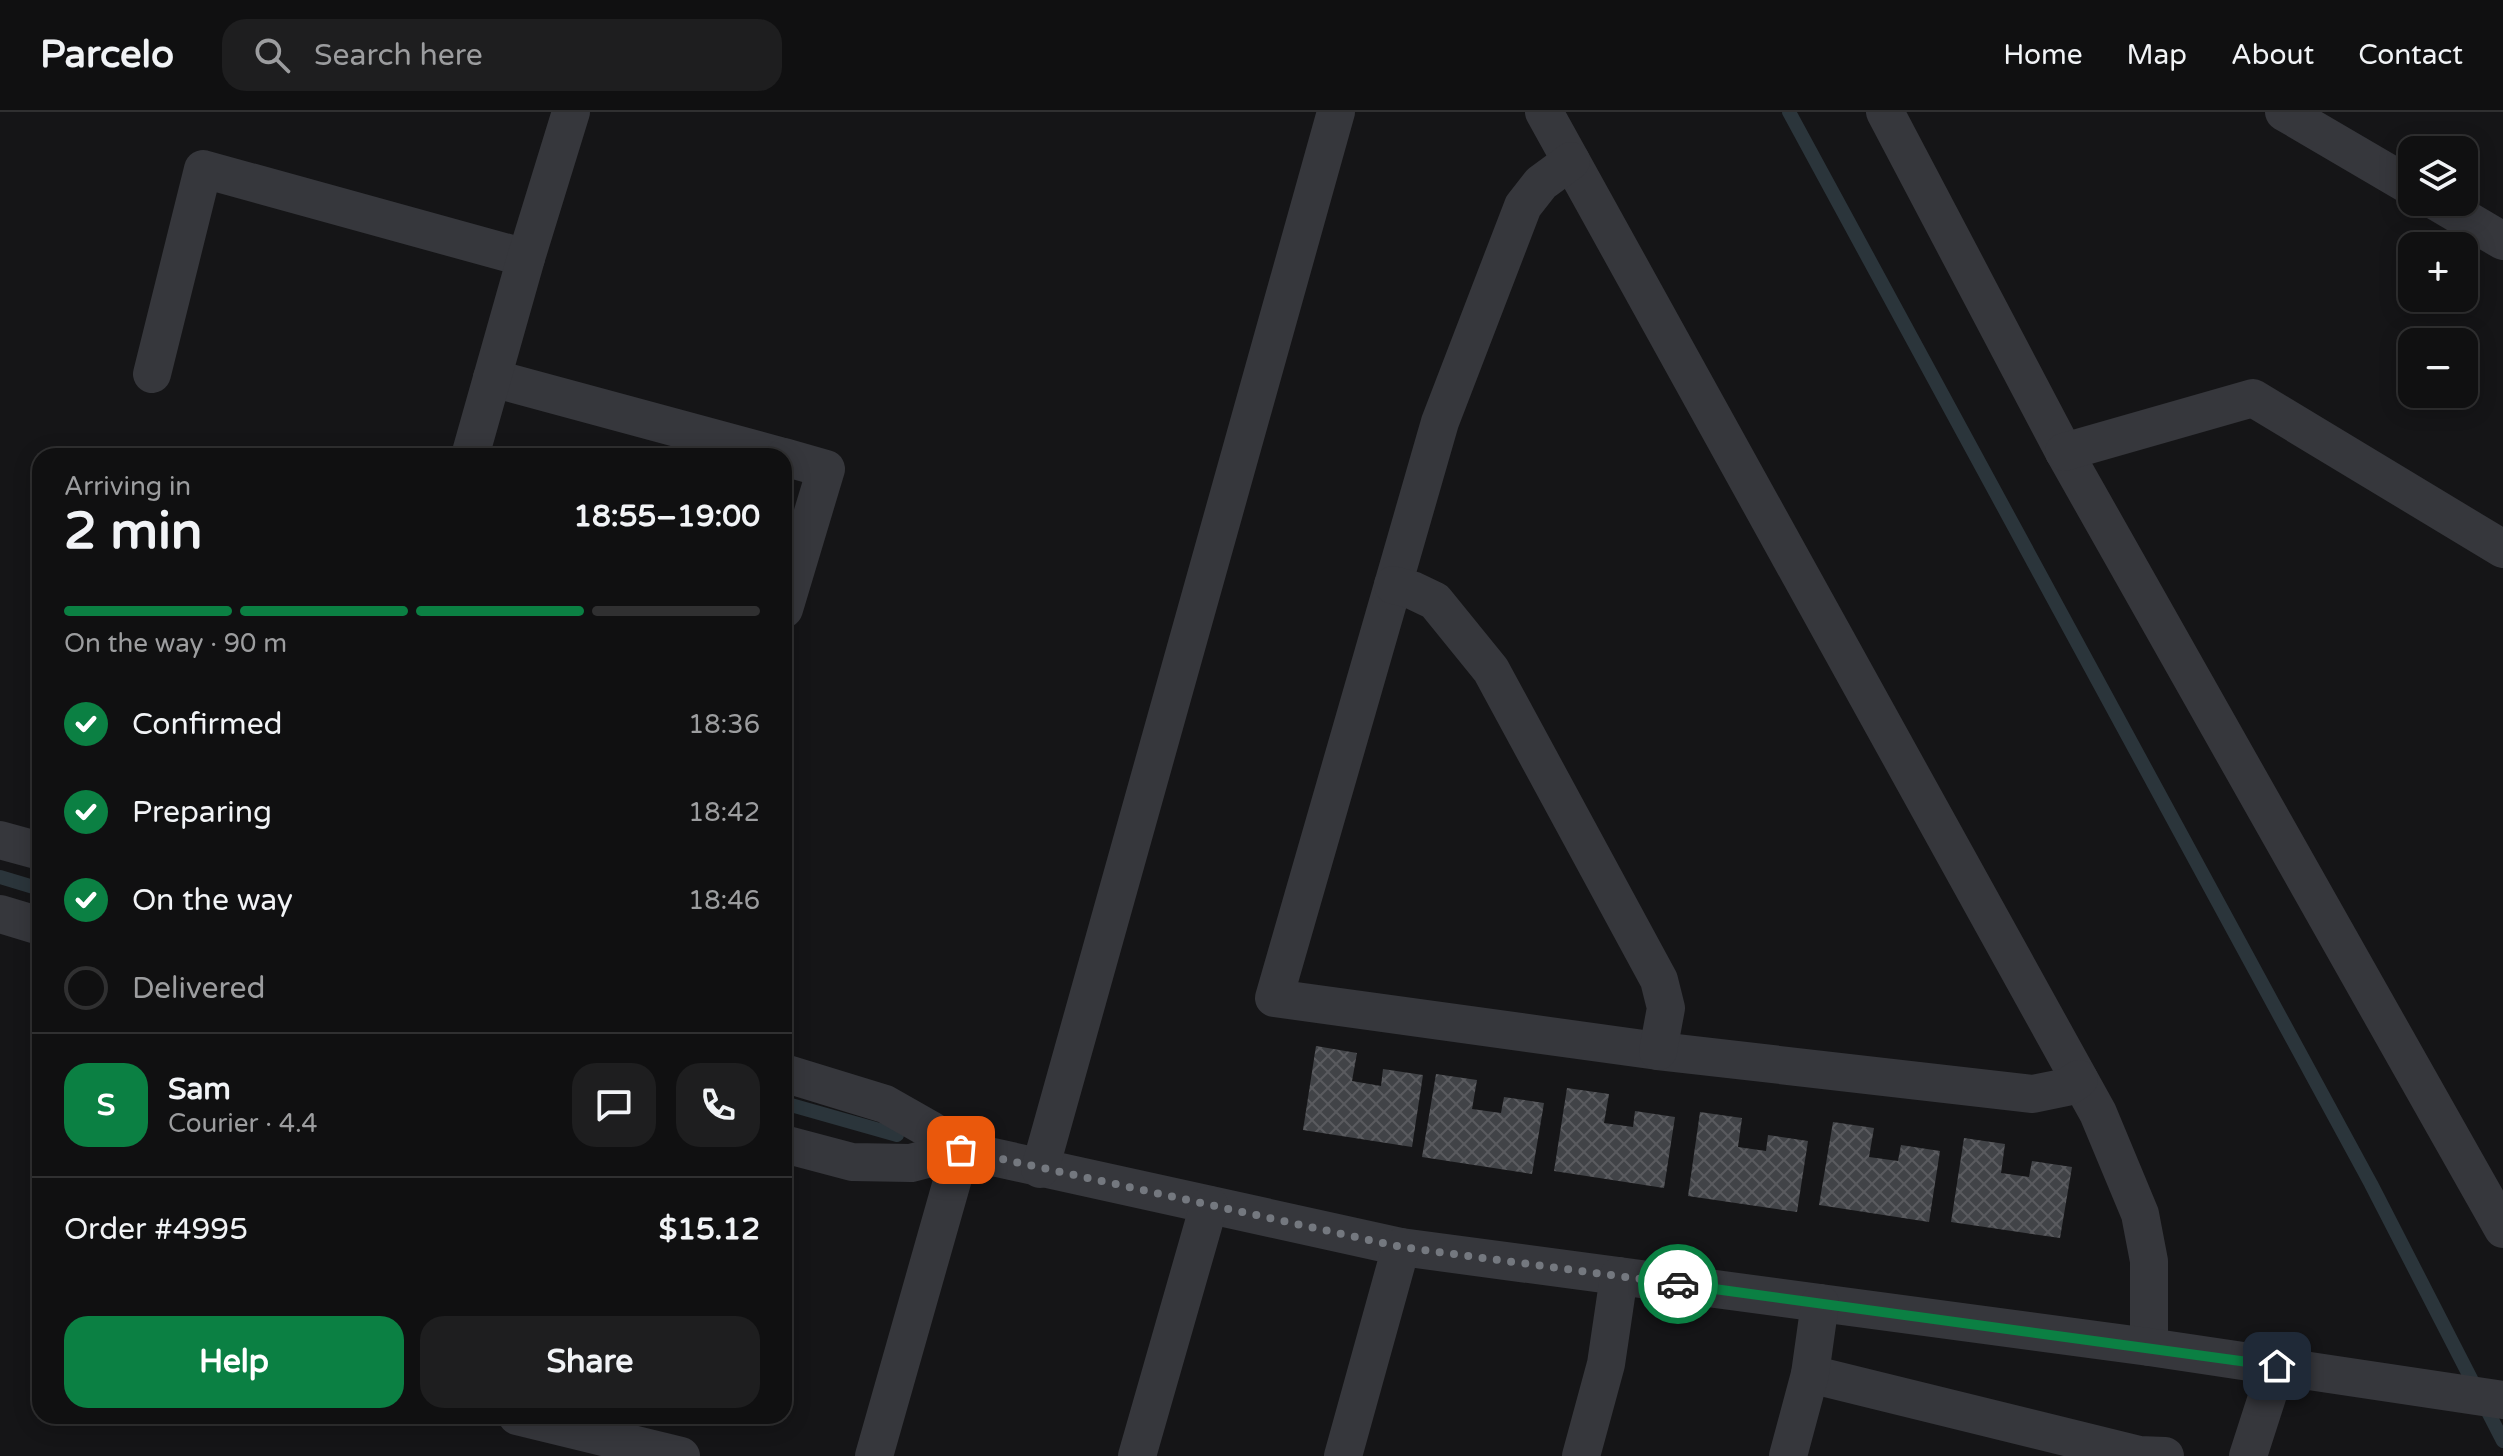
<!DOCTYPE html>
<meta charset="utf-8">
<style>
body{margin:0;font-family:"Varela Round",sans-serif;background:#1e1e1f;color:#f1f3f6;height:100vh;display:flex;flex-direction:column;font-size:30px;white-space:nowrap}
*{box-sizing:border-box;margin:0}
p{font-size:26px;color:#9c9d9f}
.icon{flex:none;width:44px;height:44px;fill:none;stroke:currentColor;stroke-width:2;stroke-linecap:round;stroke-linejoin:round}
.map{position:relative;flex:1;overflow:hidden}
.side{position:absolute;left:32px;top:336px;width:760px;height:976px;display:flex;flex-direction:column;background:#101011;border-radius:24px;box-shadow:0 4px 20px #0003,0 0 0 2px #303031}
.side>*{flex:none}
.tools{position:absolute;left:2398px;top:24px;display:grid;gap:16px}
.tools a{display:grid;place-items:center;width:80px;height:80px;border-radius:16px;background:#101011;box-shadow:0 4px 20px #0003,0 0 0 2px #303031;font-size:40px}
.pin{position:absolute;display:grid;place-items:center;width:68px;height:68px;color:#fff;margin:-34px;border-radius:16px;box-shadow:0 4px 12px #0006}
.courier{position:absolute;display:grid;place-items:center;width:80px;height:80px;margin:-40px;border:6px solid #0b8043;border-radius:50%;background:#fff;color:#222;box-shadow:0 2px 10px #0007}
.overview em{font-style:normal;font-weight:800}
.overview div{display:flex;flex-direction:column-reverse}
.overview{display:flex;align-items:center;justify-content:space-between;height:136px;padding:0 32px}
h1{font-size:52px;font-weight:800;line-height:60px}
.bar{display:grid;grid-template-columns:repeat(4,1fr);gap:12px 8px;align-content:center;height:96px;padding:0 32px}
.bar i{height:10px;border-radius:6px;background:#303031}
.bar .active{background:#0b8043}
.bar p{grid-column:span 4}
.line{display:flex;align-items:center;gap:20px;padding:0 32px;border-top:2px solid #303031}
.line div{flex:1}
.round{display:grid;place-items:center;flex:none;width:84px;height:84px;border-radius:24px;background:#1e1e1f}
ol{padding:0 32px;list-style:none}
li{display:flex;align-items:center;gap:24px;height:88px}
li p{margin-inline-start:auto}
li .icon{padding:8px;border-radius:50%;background:#0b8043;color:#fff;stroke-width:4}
li:last-child{color:#9c9d9f}
li i{width:44px;height:44px;border:4px solid #303031;border-radius:50%}
.button{display:flex;gap:16px;margin-top:auto;padding:16px 32px}
.button a{flex:1;height:92px;border-radius:24px;background:#0b8043;color:#fff;font-size:32px;font-weight:800;line-height:92px;text-align:center}
.button a+a{background:#1e1e1f;color:#f1f3f6}
header{display:flex;align-items:center;gap:48px;box-sizing:border-box;height:112px;padding:0 40px;background:#101011;border-bottom:2px solid #303031}
header strong{font-size:38px}
nav{display:flex;gap:44px;margin-inline-start:auto;font-size:28px}
.search{width:560px;height:72px;background:#1e1e1f;display:flex;align-items:center;gap:20px;box-sizing:border-box;padding:0 28px;border-radius:24px;color:#9c9d9f;font-size:30px}
.map>svg:first-child{display:block}
.lines{fill:none;stroke-linecap:round;stroke-linejoin:round}
.stream{stroke:#2b353b;stroke-width:14}
.building{fill:url(#building-cross-hatch)}
.minor{stroke:#36373c;stroke-width:38}
.done{stroke:#74787f;stroke-width:8;stroke-dasharray:0 14.4}
.route{stroke:#0b8043;stroke-width:10}
</style>
<header>
<strong>Parcelo</strong>
<div class="search"><svg class="icon" aria-label="search" viewBox="0 0 24 24"><circle cx="10" cy="10" r="6"/><path d="M15 15l6 6"/></svg>Search here</div>
<nav><a>Home</a><a>Map</a><a>About</a><a>Contact</a></nav>
</header>
<div class="map">
<svg width="2503" height="1344" viewBox="0 0 2503 1344">
<defs>
<pattern id="building-cross-hatch" width="8" height="8" patternUnits="userSpaceOnUse" patternTransform="scale(2)"><rect width="8" height="8" fill="#414347"/><path d="M0 0l8 8M0 8l8-8" fill="none" stroke="#5a5b5f"/></pattern>
</defs>
<rect width="100%" height="100%" fill="#151517"/>
<g class="lines">
<g class="stream">
<path d="M1789 0 2371 1072 2503 1329"/>
<path d="M0 765 40 777"/>
<path d="M784 991 897 1023"/>
</g>
</g>
<g class="building">
<path d="M1316 934 1357 941 1352 969 1381 974 1383 957 1423 963 1412 1035 1303 1018Z"/>
<path d="M1436 962 1477 968 1472 997 1501 1001 1504 985 1544 991 1532 1062 1422 1045Z"/>
<path d="M1567 976 1609 982 1604 1011 1633 1015 1635 999 1675 1005 1664 1076 1554 1059Z"/>
<path d="M1700 1000 1742 1006 1738 1035 1766 1039 1768 1023 1808 1029 1797 1100 1688 1084Z"/>
<path d="M1833 1010 1874 1016 1869 1045 1898 1049 1901 1033 1940 1039 1929 1110 1819 1093Z"/>
<path d="M1964 1026 2005 1032 2001 1061 2029 1065 2032 1049 2072 1055 2060 1126 1951 1110Z"/>
</g>
<g class="lines">
<g class="minor">
<path d="M1544 0 2098 1001 2140 1102 2149 1149V1235"/>
<path d="M1885 0 2064 340 2503 1117"/>
<path d="M2284 0 2412 75"/>
<path d="M1571 49 1541 71 1523 94 1440 310 1274 886 1658 939 2033 982 2067 975 2079 967"/>
<path d="M2437 90 2503 129"/>
<path d="M152 262 203 57 526 146"/>
<path d="M492 266 780 344"/>
<path d="M2064 340 2253 286 2503 437"/>
<path d="M470 344 526 146 571 0"/>
<path d="M784 345 826 357 784 497"/>
<path d="M1393 473 1412 478 1435 489 1491 558 1659 868 1666 896 1658 939"/>
<path d="M0 728 40 739"/>
<path d="M0 802 40 814"/>
<path d="M784 961 885 992 929 1017 961 1038 1401 1135 2149 1235 2503 1288"/>
<path d="M784 1032 852 1050 911 1051 961 1038"/>
<path d="M1040 1057 1336 0"/>
<path d="M1810 1262 2139 1343 2165 1344"/>
<path d="M517 1304 681 1344"/>
<path d="M874 1344 961 1038"/>
<path d="M1137 1344 1209 1093"/>
<path d="M1343 1344 1401 1135"/>
<path d="M1581 1344 1606 1252 1619 1164"/>
<path d="M1788 1344 1810 1262 1820 1191"/>
<path d="M2248 1344 2277 1254"/>
</g>
</g>
<g class="lines">
<path class="done" d="M961 1038 1401 1135 1678 1172"/>
<path class="route" d="M1678 1172 2277 1254"/>
</g>
</svg>
<div class="tools">
<a><svg class="icon" aria-label="layers" viewBox="0 0 24 24"><path d="M12 4l9 5-9 5-9-5zM3 14l9 5 9-5"/></svg></a>
<a>+</a>
<a>−</a>
</div>
<div class="pin" style="left:961px;top:1038px;background:#ea580c"><svg class="icon" aria-label="bag" viewBox="0 0 24 24"><path d="M5 8h14l-1 12H6zM9 8a3 3 0 0 1 6 0"/></svg></div>
<div class="pin" style="left:2277px;top:1254px;background:#1f2937"><svg class="icon" aria-label="home" viewBox="0 0 24 24"><path d="M3 11l9-7 9 7M6 9v11h12V9"/></svg></div>
<div class="courier" style="left:1678px;top:1172px"><svg class="icon" aria-label="car" viewBox="0 0 24 24"><path d="M5 17H2v-5l4-1 3-4h7l3 4 3 1v5h-3M9 17h6M6 11h13"/><circle cx="7" cy="17" r="2"/><circle cx="17" cy="17" r="2"/></svg></div>
<section class="side">
<div class="overview"><div><h1>2 min</h1><p>Arriving in</p></div><em>18:55–19:00</em></div>
<div class="bar"><i class="active"></i><i class="active"></i><i class="active"></i><i></i><p>On the way · 90 m</p></div>
<ol>
<li><svg class="icon" aria-label="check" viewBox="0 0 24 24"><path d="M5 12l5 5 9-10"/></svg>Confirmed<p>18:36</p></li>
<li><svg class="icon" aria-label="check" viewBox="0 0 24 24"><path d="M5 12l5 5 9-10"/></svg>Preparing<p>18:42</p></li>
<li><svg class="icon" aria-label="check" viewBox="0 0 24 24"><path d="M5 12l5 5 9-10"/></svg>On the way<p>18:46</p></li>
<li><i></i>Delivered</li>
</ol>
<div class="line" style="height:144px"><b class="round" style="background:#0b8043;color:#fff">S</b><div><b>Sam</b><p>Courier · 4.4</p></div><a class="round"><svg class="icon" aria-label="chat" viewBox="0 0 24 24"><path d="M4 5h16v11H9l-5 4z"/></svg></a><a class="round"><svg class="icon" aria-label="phone" viewBox="0 0 24 24"><path d="M5 4h4l2 5-3 2q2 4 5 5l2-3 5 2v4C11 20 4 13 5 4z"/></svg></a></div>
<div class="line" style="height:104px"><div>Order #4995</div><b>$15.12</b></div>
<div class="button"><a>Help</a><a>Share</a></div>
</section>
</div>
